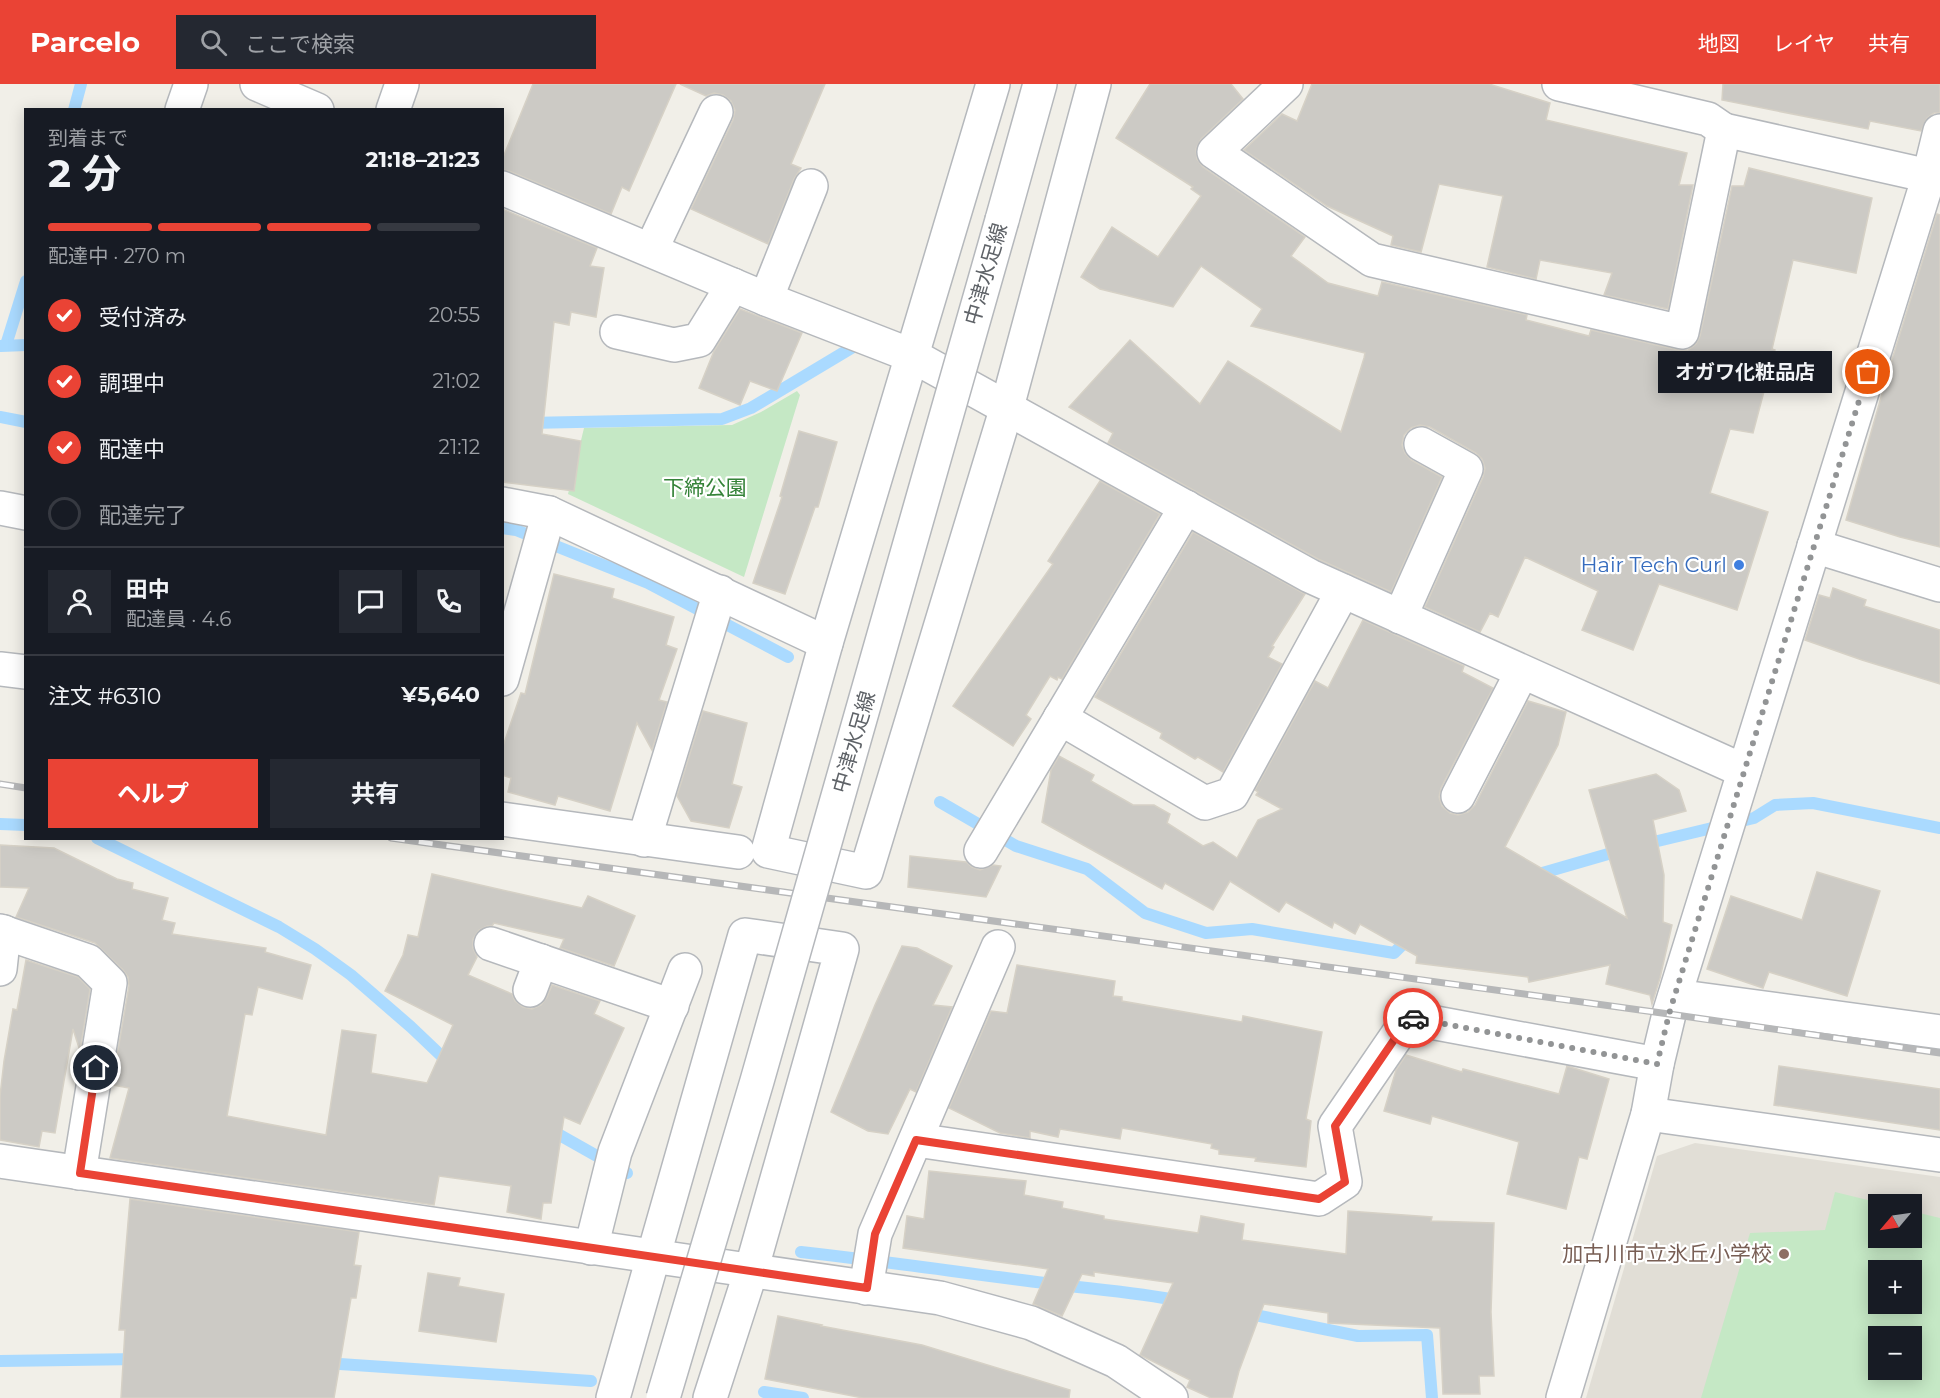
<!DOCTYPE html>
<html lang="ja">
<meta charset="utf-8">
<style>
body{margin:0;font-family:Montserrat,"Noto Sans JP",sans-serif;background:#242831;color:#f1f3f6;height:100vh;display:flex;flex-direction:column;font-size:22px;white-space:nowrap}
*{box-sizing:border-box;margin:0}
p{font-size:20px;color:#9ea1a6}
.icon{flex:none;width:33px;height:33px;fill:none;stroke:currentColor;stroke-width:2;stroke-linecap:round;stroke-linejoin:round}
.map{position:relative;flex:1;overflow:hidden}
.sheet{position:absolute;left:24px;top:24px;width:480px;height:732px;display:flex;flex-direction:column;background:#171b24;border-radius:0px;box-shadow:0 3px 15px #0003}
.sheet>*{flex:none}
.needle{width:39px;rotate:241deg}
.fabs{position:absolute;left:1868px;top:1110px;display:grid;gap:12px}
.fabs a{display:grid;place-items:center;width:54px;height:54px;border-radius:0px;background:#171b24;box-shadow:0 3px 15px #0003;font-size:30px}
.pin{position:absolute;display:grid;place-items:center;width:51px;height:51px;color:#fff;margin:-26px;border:3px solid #fff;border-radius:50%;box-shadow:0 2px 6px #0007}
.courier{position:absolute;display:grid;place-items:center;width:60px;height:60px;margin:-30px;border:4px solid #ea4335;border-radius:50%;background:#fff;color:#222;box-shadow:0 2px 8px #0007}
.bubble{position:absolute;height:42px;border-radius:0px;background:#171b24;box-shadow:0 3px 15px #0003;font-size:20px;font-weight:700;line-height:42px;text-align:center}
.headline em{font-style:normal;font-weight:700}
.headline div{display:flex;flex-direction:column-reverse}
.headline{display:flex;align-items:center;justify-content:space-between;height:102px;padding:0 24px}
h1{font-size:39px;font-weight:700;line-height:45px}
.bar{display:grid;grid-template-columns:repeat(4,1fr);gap:9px 6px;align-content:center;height:72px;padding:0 24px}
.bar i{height:8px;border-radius:4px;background:#363941}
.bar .selected{background:#ea4335}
.bar p{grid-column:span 4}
.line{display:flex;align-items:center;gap:15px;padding:0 24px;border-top:2px solid #363941}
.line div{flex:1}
.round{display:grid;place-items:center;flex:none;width:63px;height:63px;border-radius:0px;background:#242831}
ol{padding:0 24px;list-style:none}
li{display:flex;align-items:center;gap:18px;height:66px}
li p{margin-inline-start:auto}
li .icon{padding:6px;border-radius:50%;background:#ea4335;color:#fff;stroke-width:4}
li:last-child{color:#9ea1a6}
li i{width:33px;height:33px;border:3px solid #363941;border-radius:50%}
.primary-button{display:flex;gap:12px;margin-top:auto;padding:12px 24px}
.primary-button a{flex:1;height:69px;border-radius:0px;background:#ea4335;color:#fff;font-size:24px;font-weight:700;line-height:69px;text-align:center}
.primary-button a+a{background:#242831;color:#f1f3f6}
header{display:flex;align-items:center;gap:36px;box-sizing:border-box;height:84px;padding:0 30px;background:#ea4335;color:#fff}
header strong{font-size:28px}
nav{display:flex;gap:33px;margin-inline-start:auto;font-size:21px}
.search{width:420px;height:54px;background:#242831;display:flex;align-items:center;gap:15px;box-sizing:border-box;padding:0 21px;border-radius:0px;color:#9ea1a6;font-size:22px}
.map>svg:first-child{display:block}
.education{fill:#e1ded6;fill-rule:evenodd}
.green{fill:#c5e8c5;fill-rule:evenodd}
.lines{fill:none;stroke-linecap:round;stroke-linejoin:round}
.stream{stroke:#aadaff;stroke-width:12}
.building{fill:#cccac5;stroke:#d6d1c6;stroke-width:1.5}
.minor-casing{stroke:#b5b8bc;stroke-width:36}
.minor{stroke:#fff;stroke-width:33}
.rail-casing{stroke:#b6b7b8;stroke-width:7}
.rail{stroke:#fff;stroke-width:4.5;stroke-dasharray:14;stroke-linecap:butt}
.minor-bridge-casing{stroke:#b5b8bc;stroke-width:36;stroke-linecap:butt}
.minor-bridge{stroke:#fff;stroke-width:33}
.done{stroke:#929495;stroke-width:6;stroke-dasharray:0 10.8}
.route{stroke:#ea4335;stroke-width:8}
.shop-dot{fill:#3f7fe0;stroke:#fff;stroke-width:2}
.education-dot{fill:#8d6e63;stroke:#fff;stroke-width:2}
.labels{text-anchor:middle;stroke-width:4.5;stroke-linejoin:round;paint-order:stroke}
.street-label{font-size:21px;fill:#5f6368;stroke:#fff}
.park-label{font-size:21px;fill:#348238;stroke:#fff}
.shop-label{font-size:21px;fill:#366cbe;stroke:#fff;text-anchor:end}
.education-label{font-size:21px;fill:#785e54;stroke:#fff;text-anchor:end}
</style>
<header>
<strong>Parcelo</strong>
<div class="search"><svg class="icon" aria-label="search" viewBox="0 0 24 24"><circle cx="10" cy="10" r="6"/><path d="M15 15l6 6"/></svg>ここで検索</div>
<nav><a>地図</a><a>レイヤ</a><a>共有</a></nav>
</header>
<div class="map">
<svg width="1940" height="1314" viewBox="0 0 1940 1314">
<rect width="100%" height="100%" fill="#f1efe8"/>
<path class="education" d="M1695 1059 1940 1093V1314H1586L1657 1072ZM1878 1120H1911V1154H1878ZM1878 1186H1911V1220H1878ZM1878 1252H1911V1286H1878Z"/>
<g class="green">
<path d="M797 307 800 311 744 493 568 410 584 344 732 341 761 328Z"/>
<path d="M1835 1108 1884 1120H1878V1154H1911V1127L1940 1134V1314H1701L1750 1149 1825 1146ZM1878 1186H1911V1220H1878ZM1878 1252H1911V1286H1878Z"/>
</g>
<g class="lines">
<g class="stream">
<path d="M74 26 81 0"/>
<path d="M6 261 26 197"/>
<path d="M1 262 26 261"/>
<path d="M0 333 26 338"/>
<path d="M528 339 722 335 751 324 858 260"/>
<path d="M502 444 516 446 648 499 788 573"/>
<path d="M940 718 1016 762 1087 785 1145 829 1206 849 1252 845 1394 869 1412 851"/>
<path d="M0 740 26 741"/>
<path d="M97 754 279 843 315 865 351 891 411 943 452 982"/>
<path d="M1641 761 1754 734 1775 721 1813 719 1940 744"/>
<path d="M1532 792 1622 766"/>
<path d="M549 1045 627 1089"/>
<path d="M801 1168C883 1177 964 1189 1045 1199 1091 1205 1136 1208 1181 1217"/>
<path d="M1245 1229 1358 1252 1427 1251 1432 1314"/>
<path d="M0 1277 140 1275"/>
<path d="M325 1279 591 1297"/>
<path d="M764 1308 803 1314"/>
</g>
</g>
<g class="building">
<path d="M533 0H676L629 107 622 103 611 130 509 87 502 86V76Z"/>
<path d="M680 0H825L791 80 801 84 794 95 768 160 691 125 733 36 735 26 731 17 723 11 714 9 706 12Z"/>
<path d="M1150 0H1231L1243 15 1201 55 1196 65 1197 75 1203 83 1305 153 1291 172 1328 199 1378 212 1382 198 1527 231 1526 236 1589 252 1591 246 1678 266H1688L1696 260 1700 252 1732 102H1744L1749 84 1872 114 1856 189 1793 176 1772 265 1775 266 1753 349 1730 345 1710 409 1768 428 1737 526 1659 500 1633 566 1582 546 1598 507 1525 473 1498 533 1490 529 1480 548 1425 523 1483 393 1485 384 1482 375 1476 369 1430 343 1420 341 1411 344 1404 351 1402 361 1405 369 1411 376 1442 393 1391 508 1318 475 1108 359 1113 349 1069 323 1130 256 1200 320 1228 277 1341 348 1364 274 1365 269 1251 242 1262 225 1201 182 1173 223 1100 205 1081 193 1112 143 1158 173 1201 112 1191 105 1193 103 1116 54Z"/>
<path d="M1312 0H1489L1550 19 1546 36 1687 69 1679 101H1693L1668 225 1604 211 1612 189 1540 176 1536 195 1487 183 1503 112 1439 100 1421 168 1391 161 1393 152 1327 122 1244 66 1282 30 1297 37Z"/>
<path d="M1723 0H1940V29H1934L1927 34 1921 47 1870 37 1868 45 1722 16Z"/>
<path d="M502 125 597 164 590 182 604 184 596 233 571 228 569 241 554 238 542 350 581 357 574 407 502 398Z"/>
<path d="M1937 130 1940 131V463L1900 453 1846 436 1890 282Z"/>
<path d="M740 225 802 249 777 307 750 297 740 321 699 304 714 267Z"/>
<path d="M799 347 837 358 818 423H815L785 510 753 499 782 413 780 412Z"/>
<path d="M1100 397 1160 430 1062 595 1058 593 1057 596 1050 592 1026 631 1031 635 1013 662 953 622 1053 480 1048 477Z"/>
<path d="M1193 448 1305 510 1272 562 1274 563 1268 573 1282 580 1223 688 1198 673 1195 675 1160 654 1162 649 1095 613Z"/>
<path d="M554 490 614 505 612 514 674 533 666 561 677 565 659 616 667 618 652 666 637 639 610 727 558 712 555 721 508 708 511 694 502 691V665L521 609 525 610Z"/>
<path d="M1833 504 1866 516 1864 522 1940 546V600L1862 576 1805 556 1819 511 1830 514Z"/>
<path d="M1363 536 1464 582 1462 588 1493 604 1441 704 1439 713 1442 722 1450 729 1458 731 1468 728 1475 721 1528 617 1566 628 1558 661 1505 763 1627 834 1589 706 1656 690 1679 706 1686 727 1653 736 1664 791 1663 838 1672 841 1660 894 1652 920 1650 911 1606 900 1610 881 1529 898 1528 893 1416 879 1417 872 1360 840 1355 850 1334 838 1332 844 1286 818 1279 828 1230 797 1213 826 1165 799 1162 805 1042 738 1051 686 1059 672 1094 691 1091 697 1133 721H1154L1170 730 1167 739 1203 762 1213 758 1237 774 1258 736 1282 725 1256 711 1258 708 1255 706 1315 597 1328 604Z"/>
<path d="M703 627 747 639 732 700 742 703 729 744 691 737 677 712Z"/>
<path d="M0 761 54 764 117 795 133 799 132 805 168 814 162 836 175 839 172 850 266 864 265 868 311 881 302 915 258 903 252 931 245 930 227 1032 326 1051 342 946 376 951 371 989 427 999 453 941 385 907 403 871 408 851 418 853 432 790 582 824 588 812 635 832 614 882 560 864 564 855 494 839 492 842H487L479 846 473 855V864L477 873 468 891 512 910 515 917 523 923 532 925 541 921 547 913 552 901 600 917 594 930 624 944 580 1040 564 1033 551 1119H543L541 1135 507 1128 511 1102 439 1092 434 1121 110 1074 129 1004 112 1001 129 902 128 893 123 886 95 859 16 833 29 804 0 803Z"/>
<path d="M910 772 966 778 972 783 980 786 993 781 1001 782 986 813 908 803Z"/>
<path d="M1817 788 1880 807 1847 912 1769 888 1763 904 1707 885 1731 812 1802 836Z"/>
<path d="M902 862 917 864 952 882 933 921 952 923 916 1008 910 1005 888 1050 868 1047 831 1028 875 921Z"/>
<path d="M26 876 78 893 90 905 80 967 73 945 55 1049 42 1047 39 1063 0 1056V1012L4 977 13 925 17 926Z"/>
<path d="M1017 881 1115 897 1113 912 1122 913V917L1242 938 1243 932 1322 948 1306 1035 1311 1037 1306 1083 1255 1077 1256 1074 1219 1070V1066L1211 1064 1212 1060 1122 1044 1120 1055 1060 1045 1058 1053 1030 1047V1054L1000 1049 949 1024 991 927 1007 929Z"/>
<path d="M1406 971 1462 988 1463 985 1559 1010 1567 982 1609 995 1587 1075 1579 1073 1566 1125 1507 1110 1519 1058 1432 1032 1430 1040 1384 1027 1396 986Z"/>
<path d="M1779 982 1940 1005V1046L1774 1021Z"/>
<path d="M929 1087 1026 1097 1024 1111 1063 1118 1062 1124 1104 1132V1135L1198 1149 1201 1132 1244 1140 1242 1156 1346 1170 1348 1127 1432 1133 1431 1137 1494 1139 1491 1228 1494 1292H1479L1480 1310H1443L1440 1244 1328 1239V1229L1264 1220 1239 1287 1232 1314H1211L1187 1303 1190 1296 1140 1271 1173 1199 1094 1188V1192L1082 1190 1062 1232 1033 1220 1048 1185 903 1164 907 1132 924 1135Z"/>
<path d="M130 1115 359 1148 354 1181 361 1182 356 1214H351L334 1314H121L125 1246H119Z"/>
<path d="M428 1189 460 1194 458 1202 504 1210 496 1258 419 1247Z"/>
<path d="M778 1232 822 1241 821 1242 922 1261 1070 1306 1069 1314H863L765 1295Z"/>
</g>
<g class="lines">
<g class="minor-casing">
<g id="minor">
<path d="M257 0 317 26"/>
<path d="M993 0 826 559 768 767 866 788 1007 323 1094 0"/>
<path d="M1286 0 1214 68 1372 176 1682 248 1724 46 1929 92"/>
<path d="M1559 0 1708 35 1724 46"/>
<path d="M182 26 191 0"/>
<path d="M393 26 402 0"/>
<path d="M502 104 766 215 913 272 1310 492 1744 687"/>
<path d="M1002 136 1040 0"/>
<path d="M651 166 716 28"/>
<path d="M766 215 811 102"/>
<path d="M617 248 674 261 699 256 733 201"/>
<path d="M502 420 549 429 826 559"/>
<path d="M0 424 26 429"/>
<path d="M1814 462 1940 501"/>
<path d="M1400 533 1466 385 1421 360"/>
<path d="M0 585 26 588"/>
<path d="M502 595 549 429"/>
<path d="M1060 634 1205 719 1232 710 1343 507"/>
<path d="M1458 712 1522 588"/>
<path d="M502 735 738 768"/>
<path d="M644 756 720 508"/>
<path d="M981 767 1186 423"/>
<path d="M0 847 88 877 110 899 79 1089"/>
<path d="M491 860 672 922"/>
<path d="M0 885 4 848"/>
<path d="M530 906 541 877"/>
<path d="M1675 912 1940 948"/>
<path d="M1648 1030 1940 1071"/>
<path d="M916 1056 1319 1115 1345 1098 1335 1042 1409 934 1657 980"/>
<path d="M0 1077 940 1214 1031 1239 1116 1277 1171 1314"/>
<path d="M591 1164 615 1068 685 886"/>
<path d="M866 1204 875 1150 998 863"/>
<path d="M613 1314 745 851 842 865 751 1187 710 1314"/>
<path d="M1563 1314 1648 1030 1657 980 1669 930 1929 92 1940 47"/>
</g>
</g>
<use href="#minor" class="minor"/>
<g class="rail-casing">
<g id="rail">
<path d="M0 700 26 704"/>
<path d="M391 754 1669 930 1940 969"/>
</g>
</g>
<use href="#rail" class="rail"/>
<g class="minor-bridge-casing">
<path id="minor-bridge" d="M663 1314 757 997 1002 136"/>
</g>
<use href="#minor-bridge" class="minor-bridge"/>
</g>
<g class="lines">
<path class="done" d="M1413 934 1657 980 1669 930 1868 288"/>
<path class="route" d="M96 984 80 1089 867 1204 875 1150 916 1056 1319 1115 1345 1098 1335 1042 1409 934H1413"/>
</g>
<circle class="shop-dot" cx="1739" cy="481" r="6"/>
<circle class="education-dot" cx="1784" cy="1170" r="6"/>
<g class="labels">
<g class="street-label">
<text transform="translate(986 190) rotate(-74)" y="7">中津水足線</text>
<text transform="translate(854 658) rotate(-74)" y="7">中津水足線</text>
</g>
<g class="park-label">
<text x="705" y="411">下締公園</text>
</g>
<g class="shop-label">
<text x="1727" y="488">Hair Tech Curl</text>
</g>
<g class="education-label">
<text x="1772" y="1177">加古川市立氷丘小学校</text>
</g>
</g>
</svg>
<div class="fabs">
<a><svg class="needle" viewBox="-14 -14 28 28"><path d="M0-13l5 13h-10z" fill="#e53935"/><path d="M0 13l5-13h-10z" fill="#9ea1a6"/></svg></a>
<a>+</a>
<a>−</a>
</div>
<div class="pin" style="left:1868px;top:288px;background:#ea580c"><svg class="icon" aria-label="bag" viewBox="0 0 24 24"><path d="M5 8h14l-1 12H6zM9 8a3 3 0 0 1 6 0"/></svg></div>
<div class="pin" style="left:96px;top:984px;background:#1f2937"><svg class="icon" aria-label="home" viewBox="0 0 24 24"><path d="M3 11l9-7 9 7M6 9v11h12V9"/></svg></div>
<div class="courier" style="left:1413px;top:934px"><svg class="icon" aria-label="car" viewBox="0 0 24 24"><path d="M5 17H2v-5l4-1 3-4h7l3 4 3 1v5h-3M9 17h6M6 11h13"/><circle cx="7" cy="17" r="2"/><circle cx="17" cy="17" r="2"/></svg></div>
<div class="bubble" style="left:1658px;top:267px;width:174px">オガワ化粧品店</div>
<section class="sheet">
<div class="headline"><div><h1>2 分</h1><p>到着まで</p></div><em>21:18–21:23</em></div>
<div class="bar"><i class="selected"></i><i class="selected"></i><i class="selected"></i><i></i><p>配達中 · 270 m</p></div>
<ol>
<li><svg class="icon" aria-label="check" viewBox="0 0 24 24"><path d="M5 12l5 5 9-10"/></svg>受付済み<p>20:55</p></li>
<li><svg class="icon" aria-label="check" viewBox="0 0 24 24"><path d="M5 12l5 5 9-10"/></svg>調理中<p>21:02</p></li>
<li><svg class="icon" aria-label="check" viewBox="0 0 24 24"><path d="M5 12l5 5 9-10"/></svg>配達中<p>21:12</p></li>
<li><i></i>配達完了</li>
</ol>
<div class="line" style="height:108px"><a class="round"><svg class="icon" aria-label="person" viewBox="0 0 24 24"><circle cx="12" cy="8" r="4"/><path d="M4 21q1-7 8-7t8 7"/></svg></a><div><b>田中</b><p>配達員 · 4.6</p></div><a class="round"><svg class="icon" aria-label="chat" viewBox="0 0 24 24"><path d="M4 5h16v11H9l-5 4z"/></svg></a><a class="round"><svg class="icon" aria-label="phone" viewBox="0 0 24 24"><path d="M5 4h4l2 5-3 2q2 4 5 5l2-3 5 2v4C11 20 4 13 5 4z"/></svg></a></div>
<div class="line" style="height:78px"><div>注文 #6310</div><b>¥5,640</b></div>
<div class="primary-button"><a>ヘルプ</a><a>共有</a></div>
</section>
</div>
